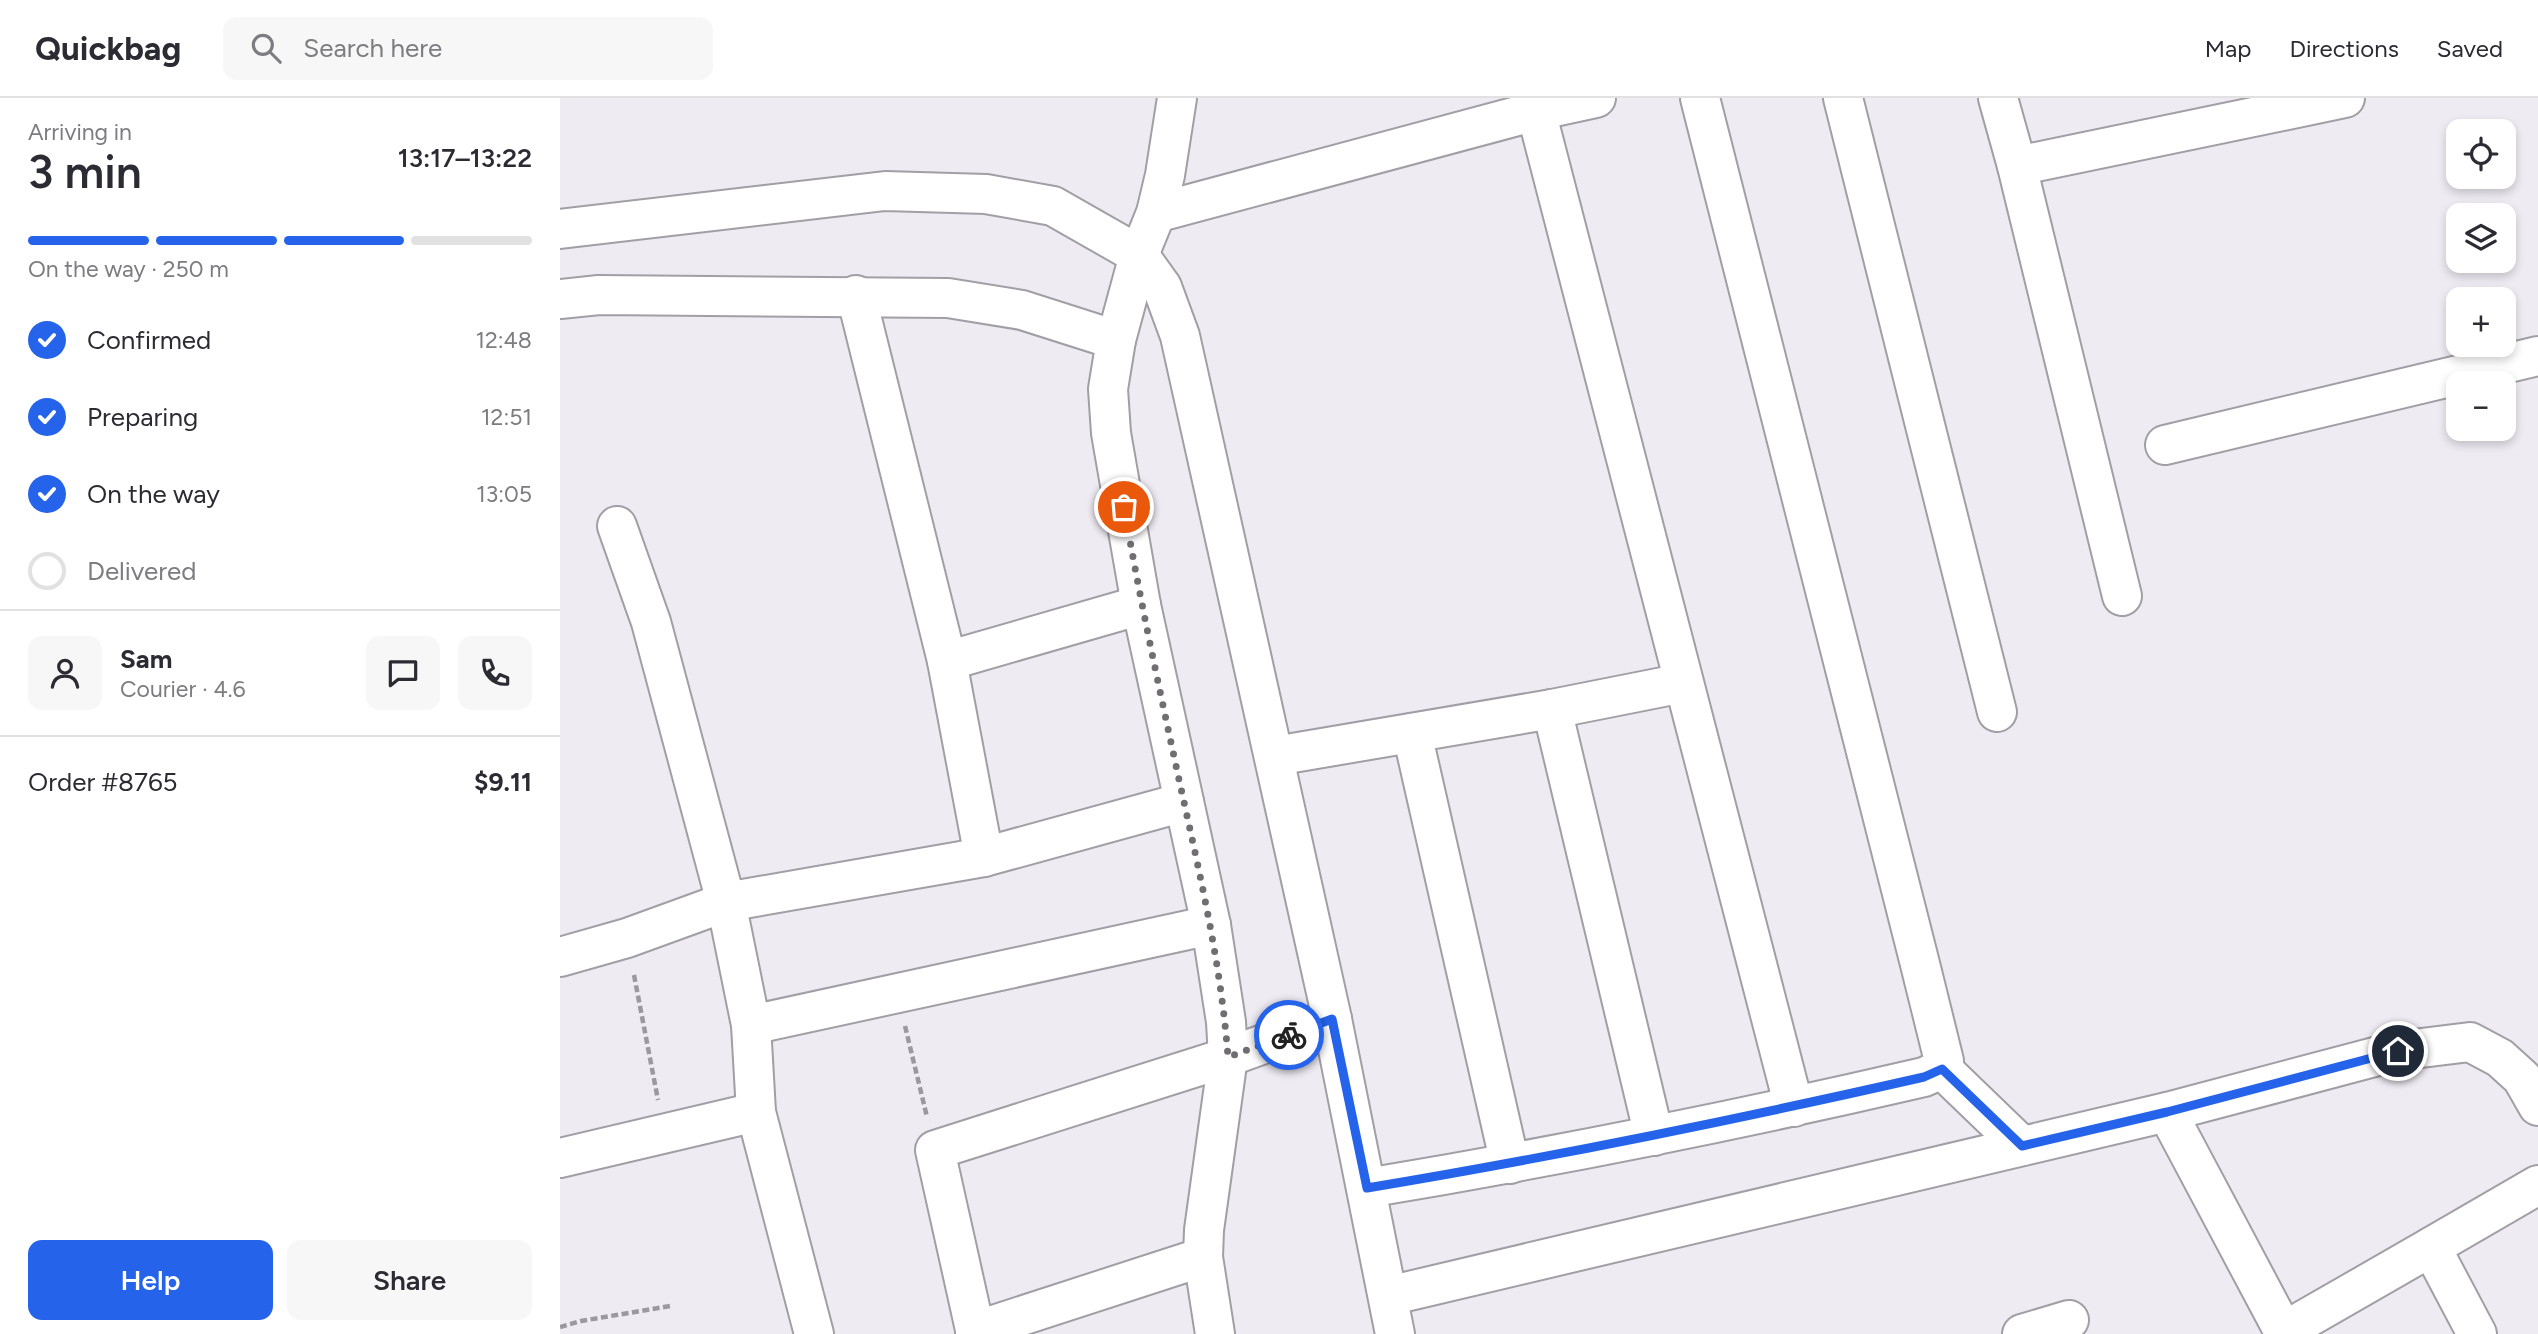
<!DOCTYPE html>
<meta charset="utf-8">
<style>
body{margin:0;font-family:Figtree,sans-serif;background:#f7f7f7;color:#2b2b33;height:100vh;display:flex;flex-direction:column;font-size:26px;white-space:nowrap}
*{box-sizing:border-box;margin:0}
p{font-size:23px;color:#7c7c81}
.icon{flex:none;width:38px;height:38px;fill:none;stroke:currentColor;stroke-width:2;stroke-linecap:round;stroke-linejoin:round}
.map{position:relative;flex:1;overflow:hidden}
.drawer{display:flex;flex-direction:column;background:#fff;width:560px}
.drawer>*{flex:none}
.tools{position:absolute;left:1886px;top:21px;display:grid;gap:14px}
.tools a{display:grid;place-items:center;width:70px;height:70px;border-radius:14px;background:#fff;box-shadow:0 4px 10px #0003;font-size:35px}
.pin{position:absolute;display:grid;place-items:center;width:60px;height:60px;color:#fff;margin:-30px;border:4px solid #fff;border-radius:50%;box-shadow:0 2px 7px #0007}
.courier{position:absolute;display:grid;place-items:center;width:70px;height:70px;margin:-35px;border:5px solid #2563eb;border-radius:50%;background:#fff;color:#222;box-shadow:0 2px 9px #0007}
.summary em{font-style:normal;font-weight:600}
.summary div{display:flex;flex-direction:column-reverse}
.summary{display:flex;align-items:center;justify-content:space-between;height:119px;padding:0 28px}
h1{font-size:46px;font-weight:600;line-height:52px}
.bar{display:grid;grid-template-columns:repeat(4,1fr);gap:10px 7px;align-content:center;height:84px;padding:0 28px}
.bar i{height:9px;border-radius:5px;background:#e1e1e2}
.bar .current{background:#2563eb}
.bar p{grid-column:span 4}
.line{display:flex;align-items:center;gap:18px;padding:0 28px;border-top:2px solid #e1e1e2}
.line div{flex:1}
.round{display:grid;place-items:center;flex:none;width:74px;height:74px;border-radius:14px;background:#f7f7f7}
ol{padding:0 28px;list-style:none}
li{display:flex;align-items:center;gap:21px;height:77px}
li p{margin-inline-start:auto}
li .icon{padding:7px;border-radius:50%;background:#2563eb;color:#fff;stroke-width:4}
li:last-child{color:#7c7c81}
li i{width:38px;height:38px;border:4px solid #e1e1e2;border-radius:50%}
.button{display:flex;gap:14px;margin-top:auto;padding:14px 28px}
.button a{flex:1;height:80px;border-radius:14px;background:#2563eb;color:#fff;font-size:28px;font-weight:600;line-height:80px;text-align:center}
.button a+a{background:#f7f7f7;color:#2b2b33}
header{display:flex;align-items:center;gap:42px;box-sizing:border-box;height:98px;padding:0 35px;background:#fff;border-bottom:2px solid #e1e1e2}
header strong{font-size:33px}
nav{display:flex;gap:38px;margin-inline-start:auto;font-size:24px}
.search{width:490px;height:63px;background:#f7f7f7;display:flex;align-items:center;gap:18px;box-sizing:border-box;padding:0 24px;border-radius:14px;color:#7c7c81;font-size:26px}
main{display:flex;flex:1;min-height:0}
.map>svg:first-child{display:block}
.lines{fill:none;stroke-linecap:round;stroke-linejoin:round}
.minor-casing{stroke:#a29ea5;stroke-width:42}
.path{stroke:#9b989e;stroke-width:4.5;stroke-dasharray:7 3.5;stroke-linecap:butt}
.minor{stroke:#fff;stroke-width:38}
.done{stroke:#716e73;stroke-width:7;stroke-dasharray:0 12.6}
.route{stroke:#2563eb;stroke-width:9}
</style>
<header>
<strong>Quickbag</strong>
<div class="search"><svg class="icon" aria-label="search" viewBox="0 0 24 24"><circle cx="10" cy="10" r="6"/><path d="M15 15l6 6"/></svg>Search here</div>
<nav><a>Map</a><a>Directions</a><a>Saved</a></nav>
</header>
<main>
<section class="drawer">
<div class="summary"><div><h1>3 min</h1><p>Arriving in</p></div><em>13:17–13:22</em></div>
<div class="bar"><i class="current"></i><i class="current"></i><i class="current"></i><i></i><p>On the way · 250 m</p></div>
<ol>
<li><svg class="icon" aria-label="check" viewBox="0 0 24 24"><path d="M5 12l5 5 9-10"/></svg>Confirmed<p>12:48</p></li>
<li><svg class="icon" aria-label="check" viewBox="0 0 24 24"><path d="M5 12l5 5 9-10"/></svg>Preparing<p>12:51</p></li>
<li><svg class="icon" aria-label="check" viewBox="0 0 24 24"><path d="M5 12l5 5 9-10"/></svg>On the way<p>13:05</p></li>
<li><i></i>Delivered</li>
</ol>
<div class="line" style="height:126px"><a class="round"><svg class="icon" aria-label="person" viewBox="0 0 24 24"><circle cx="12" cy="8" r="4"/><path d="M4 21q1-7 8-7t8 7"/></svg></a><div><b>Sam</b><p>Courier · 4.6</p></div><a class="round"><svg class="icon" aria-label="chat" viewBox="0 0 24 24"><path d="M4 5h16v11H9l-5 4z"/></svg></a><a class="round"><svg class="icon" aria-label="phone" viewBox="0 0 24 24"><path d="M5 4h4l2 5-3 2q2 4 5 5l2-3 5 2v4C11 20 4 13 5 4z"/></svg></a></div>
<div class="line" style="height:91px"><div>Order #8765</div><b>$9.11</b></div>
<div class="button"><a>Help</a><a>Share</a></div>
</section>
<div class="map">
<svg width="1978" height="1236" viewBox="0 0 1978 1236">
<rect width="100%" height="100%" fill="#efebf3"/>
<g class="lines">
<g class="minor-casing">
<g id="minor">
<path d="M617 0 605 77 596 115 579 157 556 242 548 291 551 335 581 507 651 827 666 924 668 959 644 1132 643 1159 655 1236"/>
<path d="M1140 0 1360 866 1384 963 1382 971"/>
<path d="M1283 0 1437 614"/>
<path d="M1438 0 1457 68 1562 498"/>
<path d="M976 13 1234 1009"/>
<path d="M1457 68 1785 0"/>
<path d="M596 115 976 13 1036 0"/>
<path d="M0 131 325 93 426 96 493 108 579 157 602 189 620 238 772 921 835 1236"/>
<path d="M296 197 387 563 424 759"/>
<path d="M0 201 39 197 388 200 462 212 556 242"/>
<path d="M1605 347 1978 258"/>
<path d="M57 428 91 524 166 804 191 927 196 1014 254 1236"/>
<path d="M387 563 581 507"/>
<path d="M992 611 1094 1038"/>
<path d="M852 635 950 1066"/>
<path d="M715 658 992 611 1123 585"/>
<path d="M0 859 67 840 166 804 424 759 624 704"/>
<path d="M191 927 651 827"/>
<path d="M1382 971 1462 1048"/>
<path d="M0 1060 196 1014"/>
<path d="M807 1090C994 1059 1179 1022 1364 979L1382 971"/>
<path d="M1871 1149 1978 1087"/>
<path d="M828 1198 1607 1014"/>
<path d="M415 1233 643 1159"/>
<path d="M1723 1234 1871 1149 1917 1236"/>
<path d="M416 1236 375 1052 668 959 772 921"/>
<path d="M1462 1236 1509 1222"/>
<path d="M1725 1236 1607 1014 1837 953 1910 944 1940 960 1962 980 1978 1008"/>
</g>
</g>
<g class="path">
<path d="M74 877 98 1002"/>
<path d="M345 928 367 1019"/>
<path d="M0 1229 21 1223 110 1208"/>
</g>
<use href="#minor" class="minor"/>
</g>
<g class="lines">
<path class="done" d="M564 409C580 502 600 594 620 686 640 777 661 866 668 959L729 937"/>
<path class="route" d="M729 937 772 921 807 1090C994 1059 1179 1021 1364 979L1382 971 1462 1048 1607 1014 1838 953"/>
</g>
</svg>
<div class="tools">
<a><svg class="icon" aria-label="locate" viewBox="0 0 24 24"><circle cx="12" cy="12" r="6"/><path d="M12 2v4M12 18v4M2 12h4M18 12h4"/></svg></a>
<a><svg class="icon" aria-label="layers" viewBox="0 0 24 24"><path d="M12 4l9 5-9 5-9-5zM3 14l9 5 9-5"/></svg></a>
<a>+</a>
<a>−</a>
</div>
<div class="pin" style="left:564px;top:409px;background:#ea580c"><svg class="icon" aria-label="bag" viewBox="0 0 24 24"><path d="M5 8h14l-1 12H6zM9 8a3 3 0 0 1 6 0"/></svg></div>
<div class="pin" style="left:1838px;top:953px;background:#1f2937"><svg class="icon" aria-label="home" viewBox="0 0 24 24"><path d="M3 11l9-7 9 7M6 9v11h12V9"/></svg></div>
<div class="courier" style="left:729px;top:937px"><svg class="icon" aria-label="bike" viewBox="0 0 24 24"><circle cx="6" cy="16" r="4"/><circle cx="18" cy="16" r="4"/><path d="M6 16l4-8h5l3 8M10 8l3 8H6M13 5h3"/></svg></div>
</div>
</main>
